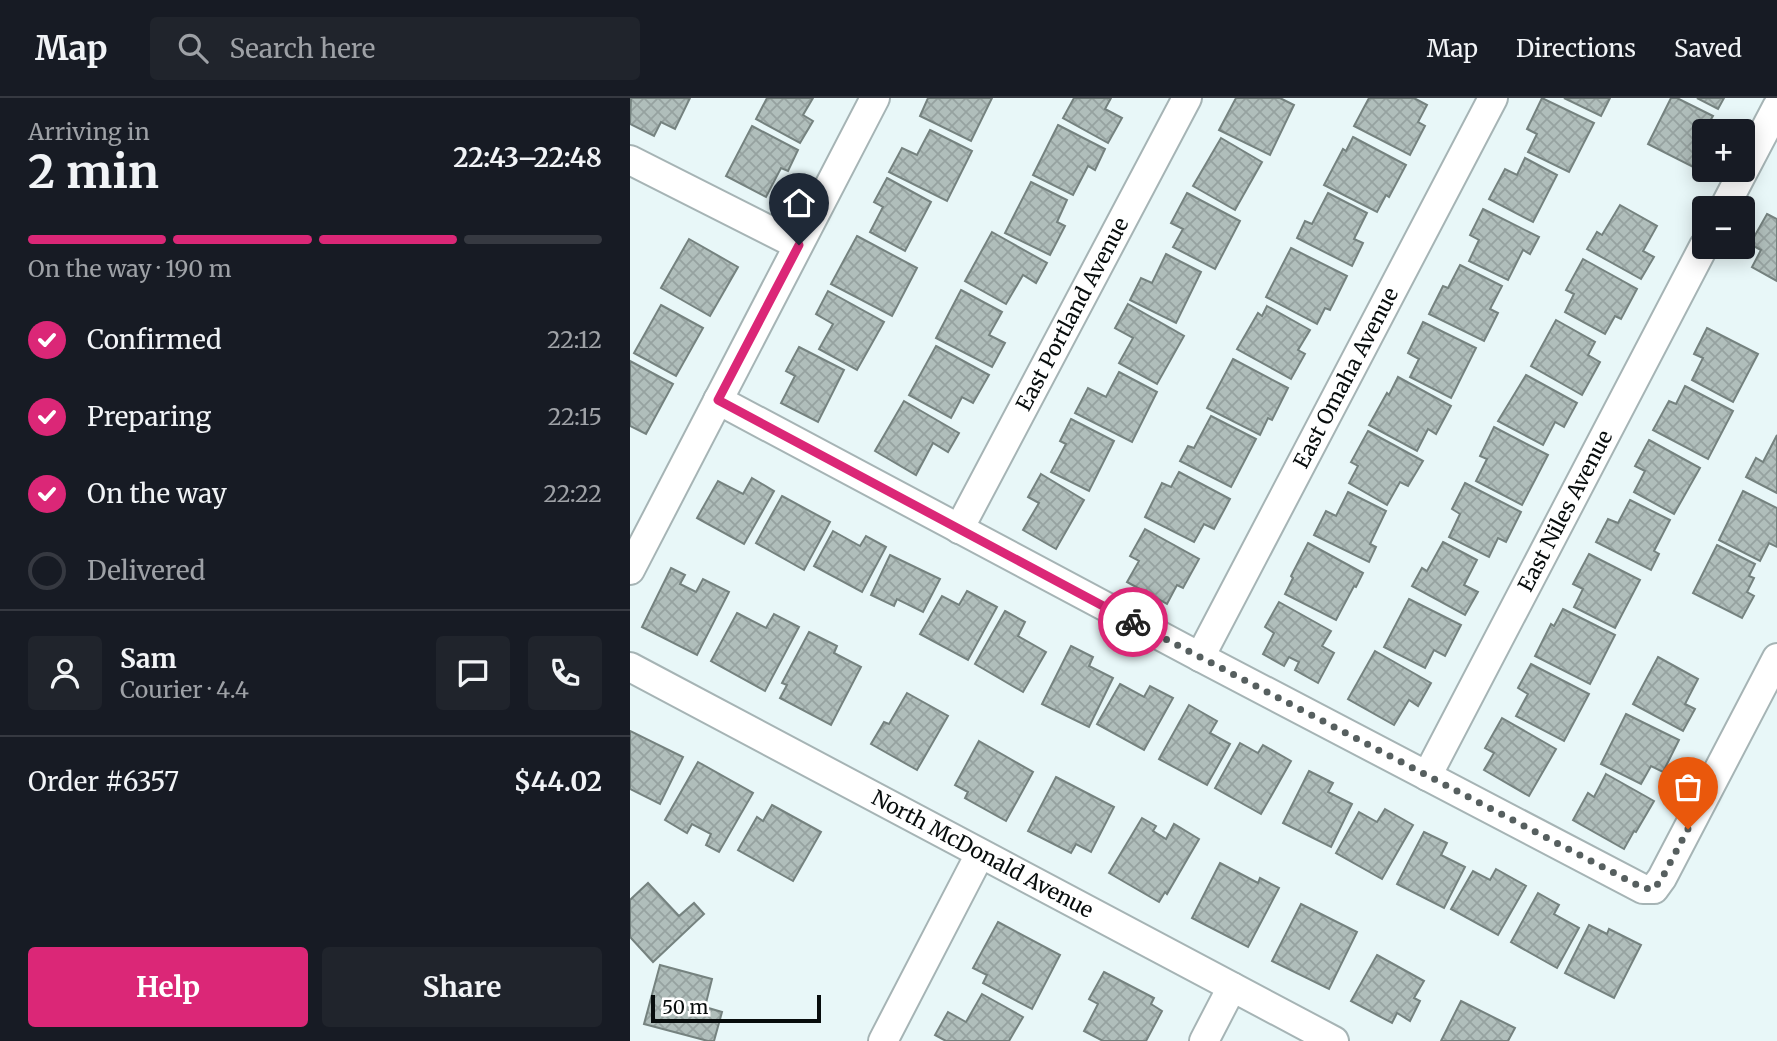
<!DOCTYPE html>
<meta charset="utf-8">
<style>
body{margin:0;font-family:Merriweather,serif;background:#20242c;color:#f1f3f6;height:100vh;display:flex;flex-direction:column;font-size:26px;white-space:nowrap}
*{box-sizing:border-box;margin:0}
p{font-size:23px;color:#9ea1a6}
.icon{flex:none;width:38px;height:38px;fill:none;stroke:currentColor;stroke-width:2;stroke-linecap:round;stroke-linejoin:round}
.map{position:relative;flex:1;overflow:hidden}
.sheet{display:flex;flex-direction:column;background:#171b24;width:630px}
.sheet>*{flex:none}
.tools{position:absolute;left:1062px;top:21px;display:grid;gap:14px}
.tools a{display:grid;place-items:center;width:63px;height:63px;border-radius:7px;background:#171b24;box-shadow:0 4px 18px #0003;font-size:35px}
.scale{position:absolute;left:21px;bottom:18px;width:170px;box-sizing:border-box;padding-left:7px;border:4px solid #080d0d;border-top:0;font-size:19px;line-height:24px;white-space:nowrap;color:#080d0d;-webkit-text-stroke:5px #fff;paint-order:stroke}
.pin{position:absolute;display:grid;place-items:center;width:60px;height:60px;color:#fff;margin:-72px -30px;border-radius:50% 50% 50% 0;rotate:-45deg;box-shadow:0 0 7px #0007}
.pin .icon{rotate:45deg}
.courier{position:absolute;display:grid;place-items:center;width:70px;height:70px;margin:-35px;border:5px solid #db2777;border-radius:50%;background:#fff;color:#222;box-shadow:0 2px 9px #0007}
.head em{font-style:normal;font-weight:700}
.head div{display:flex;flex-direction:column-reverse}
.head{display:flex;align-items:center;justify-content:space-between;height:119px;padding:0 28px}
h1{font-size:46px;font-weight:700;line-height:52px}
.bar{display:grid;grid-template-columns:repeat(4,1fr);gap:10px 7px;align-content:center;height:84px;padding:0 28px}
.bar i{height:9px;border-radius:5px;background:#363941}
.bar .active{background:#db2777}
.bar p{grid-column:span 4}
.line{display:flex;align-items:center;gap:18px;padding:0 28px;border-top:2px solid #363941}
.line div{flex:1}
.round{display:grid;place-items:center;flex:none;width:74px;height:74px;border-radius:7px;background:#20242c}
ol{padding:0 28px;list-style:none}
li{display:flex;align-items:center;gap:21px;height:77px}
li p{margin-inline-start:auto}
li .icon{padding:7px;border-radius:50%;background:#db2777;color:#fff;stroke-width:4}
li:last-child{color:#9ea1a6}
li i{width:38px;height:38px;border:4px solid #363941;border-radius:50%}
.primary-button{display:flex;gap:14px;margin-top:auto;padding:14px 28px}
.primary-button a{flex:1;height:80px;border-radius:7px;background:#db2777;color:#fff;font-size:28px;font-weight:700;line-height:80px;text-align:center}
.primary-button a+a{background:#20242c;color:#f1f3f6}
header{display:flex;align-items:center;gap:42px;box-sizing:border-box;height:98px;padding:0 35px;background:#171b24;border-bottom:2px solid #363941}
header strong{font-size:33px}
nav{display:flex;gap:38px;margin-inline-start:auto;font-size:24px}
.search{width:490px;height:63px;background:#20242c;display:flex;align-items:center;gap:18px;box-sizing:border-box;padding:0 24px;border-radius:7px;color:#9ea1a6;font-size:26px}
main{display:flex;flex:1;min-height:0}
.map>svg:first-child{display:block}
.building{fill:url(#building-cross-hatch);stroke:#75827f;stroke-width:2}
.lines{fill:none;stroke-linecap:round;stroke-linejoin:round}
.street-casing{stroke:#a6b4b5;stroke-width:32}
.street{stroke:#fff;stroke-width:28}
.done{stroke:#565f5f;stroke-width:7;stroke-dasharray:0 12.6}
.route{stroke:#db2777;stroke-width:9}
.labels{text-anchor:middle;stroke-width:7;stroke-linejoin:round;paint-order:stroke}
.street-label{font-size:21px;fill:#080d0d;stroke:#fff}
</style>
<header>
<strong>Map</strong>
<div class="search"><svg class="icon" aria-label="search" viewBox="0 0 24 24"><circle cx="10" cy="10" r="6"/><path d="M15 15l6 6"/></svg>Search here</div>
<nav><a>Map</a><a>Directions</a><a>Saved</a></nav>
</header>
<main>
<section class="sheet">
<div class="head"><div><h1>2 min</h1><p>Arriving in</p></div><em>22:43–22:48</em></div>
<div class="bar"><i class="active"></i><i class="active"></i><i class="active"></i><i></i><p>On the way · 190 m</p></div>
<ol>
<li><svg class="icon" aria-label="check" viewBox="0 0 24 24"><path d="M5 12l5 5 9-10"/></svg>Confirmed<p>22:12</p></li>
<li><svg class="icon" aria-label="check" viewBox="0 0 24 24"><path d="M5 12l5 5 9-10"/></svg>Preparing<p>22:15</p></li>
<li><svg class="icon" aria-label="check" viewBox="0 0 24 24"><path d="M5 12l5 5 9-10"/></svg>On the way<p>22:22</p></li>
<li><i></i>Delivered</li>
</ol>
<div class="line" style="height:126px"><a class="round"><svg class="icon" aria-label="person" viewBox="0 0 24 24"><circle cx="12" cy="8" r="4"/><path d="M4 21q1-7 8-7t8 7"/></svg></a><div><b>Sam</b><p>Courier · 4.4</p></div><a class="round"><svg class="icon" aria-label="chat" viewBox="0 0 24 24"><path d="M4 5h16v11H9l-5 4z"/></svg></a><a class="round"><svg class="icon" aria-label="phone" viewBox="0 0 24 24"><path d="M5 4h4l2 5-3 2q2 4 5 5l2-3 5 2v4C11 20 4 13 5 4z"/></svg></a></div>
<div class="line" style="height:91px"><div>Order #6357</div><b>$44.02</b></div>
<div class="primary-button"><a>Help</a><a>Share</a></div>
</section>
<div class="map">
<svg width="1147" height="943" viewBox="0 0 1147 943">
<defs>
<pattern id="building-cross-hatch" width="8" height="8" patternUnits="userSpaceOnUse" patternTransform="scale(1.75)"><rect width="8" height="8" fill="#b0bebb"/><path d="M0 0l8 8M0 8l8-8" fill="none" stroke="#96a2a0"/></pattern>
</defs>
<rect width="100%" height="100%" fill="#e8f7f8"/>
<g class="building">
<path d="M1 0H60L45 31 31 24 24 38 0 26Z"/>
<path d="M137 0H183L173 17 183 23 170 45 126 21Z"/>
<path d="M298 0H362L341 43 290 18Z"/>
<path d="M444 0H481L475 11 492 20 478 45 433 20Z"/>
<path d="M606 0H650L664 7 640 57 589 32Z"/>
<path d="M739 0H784L797 7 788 24 795 28 780 57 724 28Z"/>
<path d="M912 0 964 25 939 74 898 54 907 36 897 31Z"/>
<path d="M934 0H980L971 18Z"/>
<path d="M1041 0H1047L1083 18 1074 33V62L1069 72 1018 46Z"/>
<path d="M1067 0H1094L1088 11Z"/>
<path d="M428 27 475 51 465 72 458 68 443 97 403 77Z"/>
<path d="M122 28 168 52 158 73 151 70 136 99 96 78Z"/>
<path d="M300 32 342 53 317 103 259 74 272 50 287 57Z"/>
<path d="M723 39 776 67 759 99 756 97 747 114 694 87 713 51 716 53Z"/>
<path d="M591 40 632 64 605 112 563 88Z"/>
<path d="M895 60 927 77 903 124 859 101 875 71 887 77Z"/>
<path d="M257 80 301 104 275 153 240 134 253 109 244 104Z"/>
<path d="M401 84 437 102 427 124 435 128 420 157 375 135Z"/>
<path d="M557 95 610 123 585 171 543 149 553 131 541 125Z"/>
<path d="M698 95 737 115 724 141 733 145 722 168 667 140 675 123 682 126Z"/>
<path d="M990 107 1027 128 1013 153 1024 159 1011 181 957 151 967 134 972 137Z"/>
<path d="M853 111 909 139 900 156 893 152 878 182 839 163 849 142 840 137Z"/>
<path d="M1137 116 1147 121V183L1122 169 1131 152 1120 146Z"/>
<path d="M362 134 417 165 406 185 393 177 376 206 335 183Z"/>
<path d="M227 138 287 170 262 218 201 186Z"/>
<path d="M59 141 108 169 80 218 31 190Z"/>
<path d="M661 150 717 178 700 212 695 210 687 226 636 199Z"/>
<path d="M536 156 571 174 546 225 500 202 511 180 522 185Z"/>
<path d="M953 161 1007 191 991 221 985 218 975 236 935 214 944 196 936 192Z"/>
<path d="M830 167 872 188 860 211 868 215 854 243 799 216 813 188 818 190Z"/>
<path d="M331 192 372 214 359 237 375 245 362 269 306 240Z"/>
<path d="M198 193 254 224 227 272 189 251 203 226 186 216Z"/>
<path d="M498 206 554 238 527 286 489 265 503 240 485 230Z"/>
<path d="M31 207 73 230 46 278 4 255Z"/>
<path d="M637 208 680 232 668 252 675 256 661 281 607 251 628 215 632 218Z"/>
<path d="M926 222 965 244 958 257 970 264 952 297 901 268Z"/>
<path d="M793 224 846 250 821 300 780 279 789 261 778 255Z"/>
<path d="M1077 230 1128 256 1103 304 1062 282 1073 260 1064 256Z"/>
<path d="M306 248 359 277 343 305 332 299 321 320 279 297Z"/>
<path d="M169 249 214 272 188 324 151 305 165 278 156 273Z"/>
<path d="M603 261 658 290 642 322 638 320 630 337 577 310Z"/>
<path d="M0 263 43 286 16 336 0 328Z"/>
<path d="M489 274 527 294 502 344 445 315 458 290 476 299Z"/>
<path d="M896 277 947 305 934 329 925 324 913 347 868 323Z"/>
<path d="M768 279 821 308 806 336 798 331 787 353 739 327 757 295 759 297Z"/>
<path d="M1055 288 1103 313 1078 361 1023 332 1039 303 1046 306Z"/>
<path d="M274 303 329 335 318 354 303 345 286 377 245 353Z"/>
<path d="M581 318 626 341 601 389 550 363 558 348 564 350Z"/>
<path d="M441 321 484 343 459 393 421 374 436 346 430 343Z"/>
<path d="M864 329 918 357 892 407 846 383 857 361 850 358Z"/>
<path d="M738 333 793 363 778 388 770 384 757 407 719 385 728 368 721 364Z"/>
<path d="M1147 337V395L1116 379 1126 360 1133 364Z"/>
<path d="M1019 342 1070 370 1044 416 1004 394 1015 373 1005 368Z"/>
<path d="M549 374 600 401 584 431 574 426 564 444 515 419 532 385 541 389Z"/>
<path d="M411 376 454 402 426 451 393 432 409 405 398 399Z"/>
<path d="M122 380 144 393 114 446 67 420 88 383 113 396Z"/>
<path d="M835 385 891 414 876 444 868 440 859 459 819 439 830 416 822 411Z"/>
<path d="M1113 393 1147 410V449L1139 445 1130 463 1089 442Z"/>
<path d="M718 394 756 413 740 446 746 449 739 464 684 437 696 413 706 418Z"/>
<path d="M152 398 200 424 174 472 126 445Z"/>
<path d="M1000 402 1040 422 1024 453 1029 456 1021 472 966 444 978 421 988 425Z"/>
<path d="M515 431 569 461 553 490 547 487 537 506 497 484 509 463 500 458Z"/>
<path d="M203 433 230 448 236 438 256 449 232 494 184 468Z"/>
<path d="M813 444 847 462 834 487 848 494 835 517 782 488 792 470 797 473Z"/>
<path d="M678 445 733 475 726 489 724 488 706 522 655 496 663 480 661 478Z"/>
<path d="M1087 447 1125 466 1119 478 1124 480 1117 494 1124 498 1112 520 1063 495Z"/>
<path d="M959 456 1010 482 985 530 944 509 953 491 943 486Z"/>
<path d="M260 457 310 481 293 514 267 501 264 508 241 497Z"/>
<path d="M41 470 55 477 50 486 66 494 73 481 99 494 67 557 12 529Z"/>
<path d="M337 493 367 509 338 562 290 536 312 498 329 507Z"/>
<path d="M779 501 831 527 815 558 804 552 795 570 754 549Z"/>
<path d="M649 504 701 533 692 548 704 555 688 585 665 572 669 564 659 559 654 568 633 556 644 535 635 529Z"/>
<path d="M933 511 985 537 960 586 905 558 921 526 924 528Z"/>
<path d="M375 513 395 524 388 538 416 554 393 594 345 566Z"/>
<path d="M107 515 136 530 144 516 169 529 135 593 81 563Z"/>
<path d="M179 534 207 548 204 555 231 569 201 627 150 600 157 587 152 585Z"/>
<path d="M441 548 463 559 459 568 483 580 459 629 412 606Z"/>
<path d="M745 553 801 585 788 608 779 602 764 627 718 601Z"/>
<path d="M1028 559 1068 581 1055 606 1065 611 1053 633 1003 606Z"/>
<path d="M901 566 959 596 934 643 886 618 898 596 888 590Z"/>
<path d="M490 586 514 599 520 588 543 600 514 652 467 626Z"/>
<path d="M277 595 318 618 287 672 241 646 254 624 259 626Z"/>
<path d="M559 607 587 623 580 635 600 646 577 687 529 661Z"/>
<path d="M996 616 1049 642 1033 674 1021 668 1011 686 971 666Z"/>
<path d="M872 620 926 651 899 698 854 672 864 655 855 650Z"/>
<path d="M0 633 53 659 30 706 0 691Z"/>
<path d="M349 643 403 674 376 723 335 700 338 694 325 687Z"/>
<path d="M610 645 628 655 633 647 661 663 631 716 585 690Z"/>
<path d="M68 664 123 695 89 754 76 747 81 736 62 726 57 735 35 722Z"/>
<path d="M679 673 703 685 698 694 722 706 701 749 653 725Z"/>
<path d="M976 676 1024 703 1006 734 1004 733 994 751 943 722 958 695 964 699Z"/>
<path d="M426 679 484 709 461 754 446 746 441 755 398 733Z"/>
<path d="M142 707 191 734 163 783 108 752 127 719 133 723Z"/>
<path d="M755 711 783 727 752 781 706 755 729 714 747 724Z"/>
<path d="M512 720 526 728 523 733 536 741 544 726 569 741 537 796 535 794 529 804 479 775Z"/>
<path d="M794 734 817 745 811 757 835 769 814 810 767 786Z"/>
<path d="M590 765 628 785 630 780 649 790 618 849 562 820Z"/>
<path d="M866 771 896 788 868 837 821 811 843 773 860 782Z"/>
<path d="M18 785 49 818 64 805 74 816 23 864 0 839V802Z"/>
<path d="M908 795 929 807 924 816 949 830 927 870 881 844Z"/>
<path d="M671 806 727 834 699 891 642 863Z"/>
<path d="M368 824 430 857 402 911 353 885 357 877 343 870Z"/>
<path d="M959 827 977 836 979 831 1011 847 984 900 935 875Z"/>
<path d="M747 857 794 883 784 900 790 903 780 923 767 915 762 925 721 903Z"/>
<path d="M30 867 82 881 75 909 92 914 84 943H78L14 926Z"/>
<path d="M474 874 524 900 521 906 532 913 516 943H473L454 933 468 906 459 901Z"/>
<path d="M352 896 393 919 379 943H316L305 937 318 914 336 924Z"/>
<path d="M831 903 885 930 878 943H811Z"/>
</g>
<g class="lines">
<g class="street-casing">
<g id="street">
<path d="M0 62 168 147"/>
<path d="M1094 110 1147 9"/>
<path d="M88 302 570 559 1013 791H1024L1032 780 1147 560"/>
<path id="s1" d="M329 431 557 0"/>
<path d="M0 472 245 0"/>
<path id="s2" d="M570 559 863 0"/>
<path id="s3" d="M0 569 704 943"/>
<path id="s4" d="M797 678 1074 148"/>
<path d="M253 943 350 756"/>
<path d="M574 943 602 889"/>
</g>
</g>
<use href="#street" class="street"/>
</g>
<g class="lines">
<path class="done" d="M503 524 1013 790 1024 791 1032 780 1058 731"/>
<path class="route" d="M169 147 88 302 503 524"/>
</g>
<g class="labels">
<g class="street-label">
<text dy="7" stroke="none"><textPath href="#s1" startOffset="243">East Portland Avenue</textPath></text>
<text dy="7" stroke="none"><textPath href="#s2" startOffset="315">East Omaha Avenue</textPath></text>
<text dy="7" stroke="none"><textPath href="#s4" startOffset="299">East Niles Avenue</textPath></text>
<text dy="7" stroke="none"><textPath href="#s3" startOffset="399">North McDonald Avenue</textPath></text>
</g>
</g>
</svg>
<div class="tools">
<a>+</a>
<a>−</a>
</div>
<div class="scale">50 m</div>
<div class="pin" style="left:1058px;top:731px;background:#ea580c"><svg class="icon" aria-label="bag" viewBox="0 0 24 24"><path d="M5 8h14l-1 12H6zM9 8a3 3 0 0 1 6 0"/></svg></div>
<div class="pin" style="left:169px;top:147px;background:#1f2937"><svg class="icon" aria-label="home" viewBox="0 0 24 24"><path d="M3 11l9-7 9 7M6 9v11h12V9"/></svg></div>
<div class="courier" style="left:503px;top:524px"><svg class="icon" aria-label="bike" viewBox="0 0 24 24"><circle cx="6" cy="16" r="4"/><circle cx="18" cy="16" r="4"/><path d="M6 16l4-8h5l3 8M10 8l3 8H6M13 5h3"/></svg></div>
</div>
</main>
